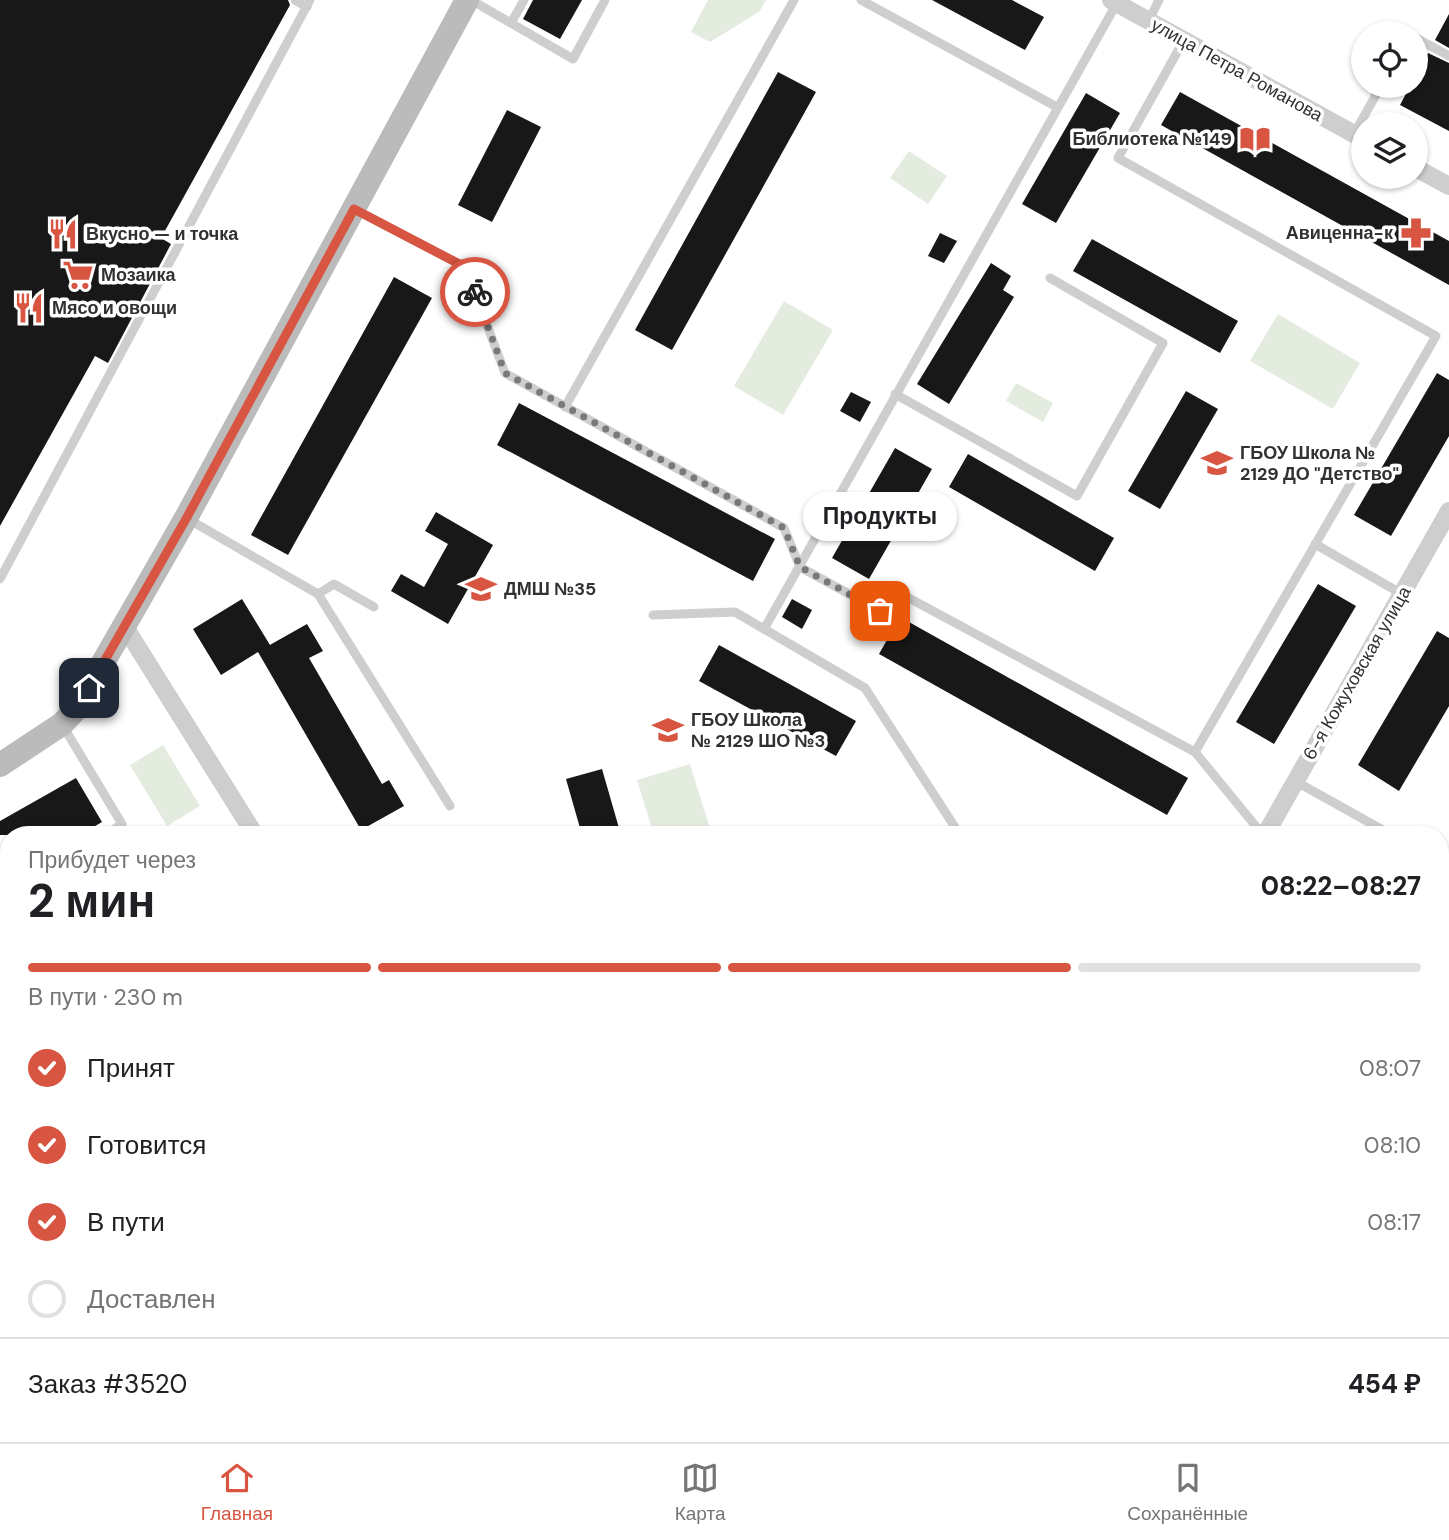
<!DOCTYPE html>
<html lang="ru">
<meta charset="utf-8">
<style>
body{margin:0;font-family:"DM Sans",sans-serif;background:#f6f6f6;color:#202124;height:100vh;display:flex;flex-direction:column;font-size:26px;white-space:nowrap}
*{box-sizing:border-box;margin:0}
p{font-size:23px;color:#757577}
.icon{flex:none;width:38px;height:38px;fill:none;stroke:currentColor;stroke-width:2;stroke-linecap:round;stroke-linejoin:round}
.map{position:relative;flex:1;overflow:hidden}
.panel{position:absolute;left:0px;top:826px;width:1449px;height:616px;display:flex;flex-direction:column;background:#fff;border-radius:28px 28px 0 0;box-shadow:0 2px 5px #0004}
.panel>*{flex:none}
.fabs{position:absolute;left:1351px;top:21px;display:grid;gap:14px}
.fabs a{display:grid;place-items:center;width:77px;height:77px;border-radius:50%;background:#fff;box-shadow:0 2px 5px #0004;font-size:35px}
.pin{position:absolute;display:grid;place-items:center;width:60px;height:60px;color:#fff;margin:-30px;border-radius:14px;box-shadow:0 4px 10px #0006}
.courier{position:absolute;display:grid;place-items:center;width:70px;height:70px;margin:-35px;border:5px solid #d85542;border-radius:50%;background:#fff;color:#222;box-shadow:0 2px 9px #0007}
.bubble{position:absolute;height:49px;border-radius:24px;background:#fff;box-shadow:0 2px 5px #0004;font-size:23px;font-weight:800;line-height:49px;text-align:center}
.overview em{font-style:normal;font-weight:800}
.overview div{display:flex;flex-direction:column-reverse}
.overview{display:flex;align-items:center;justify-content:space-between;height:119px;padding:0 28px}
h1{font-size:46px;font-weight:800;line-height:52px}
.bar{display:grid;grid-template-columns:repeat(4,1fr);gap:10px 7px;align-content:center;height:84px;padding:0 28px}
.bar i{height:9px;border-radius:5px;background:#e0e0e0}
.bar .current{background:#d85542}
.bar p{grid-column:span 4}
.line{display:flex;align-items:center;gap:18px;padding:0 28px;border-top:2px solid #e0e0e0}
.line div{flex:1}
ol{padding:0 28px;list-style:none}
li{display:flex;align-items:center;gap:21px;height:77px}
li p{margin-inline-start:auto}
li .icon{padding:7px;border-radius:50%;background:#d85542;color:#fff;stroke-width:4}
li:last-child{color:#757577}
li i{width:38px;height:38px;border:4px solid #e0e0e0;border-radius:50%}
.dock{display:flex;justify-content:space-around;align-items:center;height:98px;border-top:2px solid #e0e0e0;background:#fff;font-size:19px;color:#757577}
.dock a{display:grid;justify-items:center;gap:4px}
.dock .current{color:#d85542}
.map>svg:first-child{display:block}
.green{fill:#e4ece0}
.building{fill:#181818}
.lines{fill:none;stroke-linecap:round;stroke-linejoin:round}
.lane{stroke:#cecece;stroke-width:9}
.street{stroke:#cecece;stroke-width:18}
.secondary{stroke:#bbb;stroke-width:24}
.done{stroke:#797979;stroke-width:7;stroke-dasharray:0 12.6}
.route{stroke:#d85542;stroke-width:9}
.labels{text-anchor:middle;stroke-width:7;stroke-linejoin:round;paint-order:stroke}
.street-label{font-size:18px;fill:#313131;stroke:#fff}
.poi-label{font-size:18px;font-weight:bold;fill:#313131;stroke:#fff;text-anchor:start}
</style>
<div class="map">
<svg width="1449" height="1442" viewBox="0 0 1449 1442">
<rect width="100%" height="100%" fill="#fff"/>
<g class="green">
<path d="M708 0H766L759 12 710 42 691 32Z"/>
<path d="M909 151 947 176 928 204 890 178Z"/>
<path d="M784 301 833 330 783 415 734 386Z"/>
<path d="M1278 314 1360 363 1333 409 1250 361Z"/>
<path d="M1016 383 1053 403 1043 422 1006 401Z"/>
<path d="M163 745 200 806 167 826 130 765Z"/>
<path d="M690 764 712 835H654L637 780Z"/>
<path d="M719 1433H810L796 1442H724Z"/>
</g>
<g class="building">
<path d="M0 0H288L290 5 161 238 171 244 108 363 95 356 0 526Z"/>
<path d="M533 0H582L560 39 523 19Z"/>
<path d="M932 0H1012L1044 17 1025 50Z"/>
<path d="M1449 14V48L1435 40Z"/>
<path d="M1428 53 1449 63V131L1400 105 1410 86H1416V74Z"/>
<path d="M778 72 816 92 672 350 635 330Z"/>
<path d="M1180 92 1449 241V285L1161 125Z"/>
<path d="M1086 93 1120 113 1056 223 1022 204Z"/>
<path d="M507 110 541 127 492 222 458 205Z"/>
<path d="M940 233 957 241 944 263 928 256Z"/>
<path d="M1092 239 1238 321 1220 353 1073 271Z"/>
<path d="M991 263 1011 276 1003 290 1014 297 949 404 917 384Z"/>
<path d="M394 277 432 298 288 555 251 535Z"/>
<path d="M1437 373 1449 380V436L1391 536 1354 515Z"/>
<path d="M1186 391 1218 409 1160 509 1128 491Z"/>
<path d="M851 392 871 402 860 422 840 411Z"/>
<path d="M519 403 775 539 753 581 497 445Z"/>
<path d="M895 448 932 469 869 579 832 558Z"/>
<path d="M968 454 1114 538 1095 571 949 487Z"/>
<path d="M436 512 493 545 448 624 391 591 401 574 424 587 448 544 425 531Z"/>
<path d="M1318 584 1356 606 1274 744 1236 722Z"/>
<path d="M242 599 270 645 268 646 307 624 323 651 309 658 382 784 389 780 404 806 361 830 258 652 221 675 193 629Z"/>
<path d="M792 599 812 610 802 629 782 617Z"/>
<path d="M900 617 1188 778 1167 815 879 654Z"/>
<path d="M1437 631 1449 638V706L1399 791 1358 765Z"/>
<path d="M719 645 856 721 836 756 699 681Z"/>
<path d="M602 769 621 835H582L566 779Z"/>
<path d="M76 778 102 822 80 835H0V821Z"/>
</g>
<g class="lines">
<g class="lane">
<path d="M295 0 307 7"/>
<path d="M471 0 573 59 605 0"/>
<path d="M861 0 1057 107"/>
<path d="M1149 20 1159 0"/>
<path d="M511 23 524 0"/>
<path d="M1416 38 1449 56"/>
<path d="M1184 40 1118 158 1436 336 1195 752"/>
<path d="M1354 134 1381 86"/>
<path d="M356 210 465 267 505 373 784 528 800 567 880 611 907 597 1195 752 1263 835"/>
<path d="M895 394 1077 496 1163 343 1050 278"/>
<path d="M565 407 794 0"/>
<path d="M188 519 318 594 450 806"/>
<path d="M1315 544 1402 594"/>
<path d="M0 579 310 0"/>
<path d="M318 594 334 584 374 607"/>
<path d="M653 615 735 612 865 688 960 835"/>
<path d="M764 629 1117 3"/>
<path d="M63 726 122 824 105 835"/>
<path d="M1295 781 1381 829 1379 835"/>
<path d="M0 898 9 892"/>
<path d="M1440 903 1449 909"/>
<path d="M1440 1008 1449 1013"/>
<path d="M216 1433 221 1442"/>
<path d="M1101 1433 1107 1442"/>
<path d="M1339 1433 1344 1442"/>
<path d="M0 1436 14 1438 21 1433"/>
<path d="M964 1442 978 1433"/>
<path d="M1317 1442 1331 1433"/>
</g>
<g class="street">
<path d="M1111 0 1363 139"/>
<path d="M1416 168 1449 186"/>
<path d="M125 627 255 835"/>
<path d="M1265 835 1449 511"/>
<path d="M330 1442 345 1433"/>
</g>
<path class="secondary" d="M0 765 62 724 77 708 186 518 467 0"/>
</g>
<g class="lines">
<path class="done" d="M475 292 505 373 784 528 800 567 880 611"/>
<path class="route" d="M89 688 186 519 354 209 465 267 475 292"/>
</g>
<defs>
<g id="library-bare" transform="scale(2.415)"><path d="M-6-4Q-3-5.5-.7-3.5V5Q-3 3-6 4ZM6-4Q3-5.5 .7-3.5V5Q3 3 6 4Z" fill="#d85542" stroke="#fff" stroke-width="2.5" paint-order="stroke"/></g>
<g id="pharmacy-bare" transform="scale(2.415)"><path d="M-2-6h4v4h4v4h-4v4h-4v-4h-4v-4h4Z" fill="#d85542" stroke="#fff" stroke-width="2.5" paint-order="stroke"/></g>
<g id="restaurant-bare" transform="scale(2.415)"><path d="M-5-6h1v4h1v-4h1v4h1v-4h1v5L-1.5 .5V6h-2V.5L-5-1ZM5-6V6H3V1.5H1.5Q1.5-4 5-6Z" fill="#d85542" stroke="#fff" stroke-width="2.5" paint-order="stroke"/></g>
<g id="supermarket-bare" transform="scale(2.415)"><path d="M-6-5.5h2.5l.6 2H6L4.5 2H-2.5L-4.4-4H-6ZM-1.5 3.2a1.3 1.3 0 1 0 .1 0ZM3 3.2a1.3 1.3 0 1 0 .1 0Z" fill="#d85542" stroke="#fff" stroke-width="2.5" paint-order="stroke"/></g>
<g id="school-bare" transform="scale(2.415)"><path d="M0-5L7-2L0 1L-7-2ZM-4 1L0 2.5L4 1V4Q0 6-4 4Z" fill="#d85542" stroke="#fff" stroke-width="2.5" paint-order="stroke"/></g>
</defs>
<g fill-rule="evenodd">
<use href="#library-bare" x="1255" y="139"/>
<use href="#pharmacy-bare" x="1416" y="233"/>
<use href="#restaurant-bare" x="63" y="234"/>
<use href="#supermarket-bare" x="78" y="275"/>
<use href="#restaurant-bare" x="29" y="308"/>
<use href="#school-bare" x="1217" y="463"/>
<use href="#school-bare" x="481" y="589"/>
<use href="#school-bare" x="668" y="730"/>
</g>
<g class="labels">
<g class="street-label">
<text transform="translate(1237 70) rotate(29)" y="6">улица Петра Романова</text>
<text transform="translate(1357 673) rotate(-60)" y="6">6-я Кожуховская улица</text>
</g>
<g class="poi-label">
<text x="1232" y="145" text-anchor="end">Библиотека №149</text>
<text x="1393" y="239" text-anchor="end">Авиценна-к</text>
<text x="86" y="240">Вкусно — и точка</text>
<text x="101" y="281">Мозаика</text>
<text x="52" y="314">Мясо и овощи</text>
<text x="1240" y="459">ГБОУ Школа №<tspan x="1240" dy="21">2129 ДО "Детство"</tspan></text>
<text x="504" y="595">ДМШ №35</text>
<text x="691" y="726">ГБОУ Школа<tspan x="691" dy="21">№ 2129 ШО №3</tspan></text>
</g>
</g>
</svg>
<div class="fabs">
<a><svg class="icon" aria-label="locate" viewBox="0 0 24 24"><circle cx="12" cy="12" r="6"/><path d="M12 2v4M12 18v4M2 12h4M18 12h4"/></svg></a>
<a><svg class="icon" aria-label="layers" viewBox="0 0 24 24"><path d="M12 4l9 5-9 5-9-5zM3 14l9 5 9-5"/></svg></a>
</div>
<div class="pin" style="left:880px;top:611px;background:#ea580c"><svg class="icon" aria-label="bag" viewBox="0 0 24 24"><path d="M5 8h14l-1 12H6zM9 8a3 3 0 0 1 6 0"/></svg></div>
<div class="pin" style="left:89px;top:688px;background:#1f2937"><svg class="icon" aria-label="home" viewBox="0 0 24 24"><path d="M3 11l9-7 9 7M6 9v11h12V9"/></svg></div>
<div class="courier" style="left:475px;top:292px"><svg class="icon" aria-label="bike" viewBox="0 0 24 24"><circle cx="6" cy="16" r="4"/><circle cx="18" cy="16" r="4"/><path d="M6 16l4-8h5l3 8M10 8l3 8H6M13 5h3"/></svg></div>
<div class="bubble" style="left:803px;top:492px;width:154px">Продукты</div>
<section class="panel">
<div class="overview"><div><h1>2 мин</h1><p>Прибудет через</p></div><em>08:22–08:27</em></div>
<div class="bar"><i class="current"></i><i class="current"></i><i class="current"></i><i></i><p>В пути · 230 m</p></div>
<ol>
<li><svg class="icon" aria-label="check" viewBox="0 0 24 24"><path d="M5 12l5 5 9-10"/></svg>Принят<p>08:07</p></li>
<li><svg class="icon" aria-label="check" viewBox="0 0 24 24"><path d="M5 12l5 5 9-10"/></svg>Готовится<p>08:10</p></li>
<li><svg class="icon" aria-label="check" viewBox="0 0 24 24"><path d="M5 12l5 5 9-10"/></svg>В пути<p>08:17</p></li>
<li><i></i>Доставлен</li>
</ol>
<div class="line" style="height:91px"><div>Заказ #3520</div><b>454 ₽</b></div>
</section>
</div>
<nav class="dock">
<a class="current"><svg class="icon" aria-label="home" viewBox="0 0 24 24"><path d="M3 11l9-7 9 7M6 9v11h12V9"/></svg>Главная</a>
<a><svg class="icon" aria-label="map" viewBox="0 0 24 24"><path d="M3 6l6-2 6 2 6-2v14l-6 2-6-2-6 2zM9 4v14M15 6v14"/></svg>Карта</a>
<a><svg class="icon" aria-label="saved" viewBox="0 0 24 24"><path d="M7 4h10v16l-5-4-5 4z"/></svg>Сохранённые</a>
</nav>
